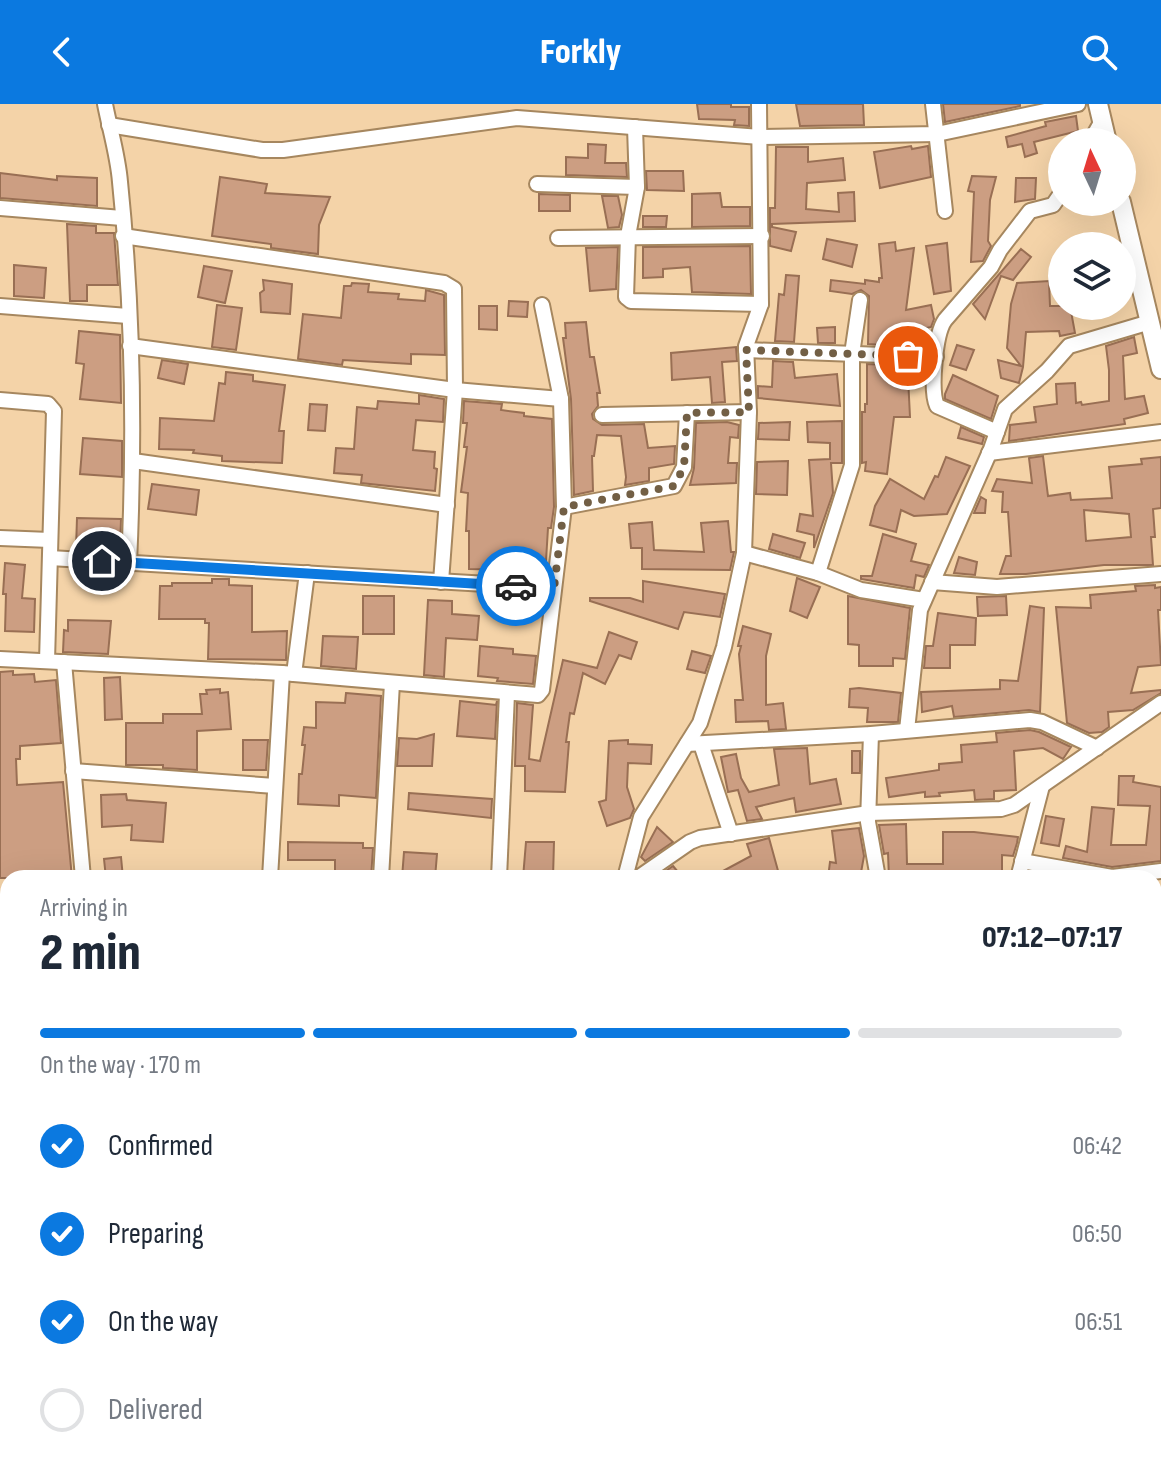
<!DOCTYPE html>
<meta charset="utf-8">
<style>
body{margin:0;font-family:"Sofia Sans Condensed",sans-serif;background:#f2f2f3;color:#1f2937;height:100vh;display:flex;flex-direction:column;font-size:30px;white-space:nowrap}
*{box-sizing:border-box;margin:0}
p{font-size:26px;color:#747a83}
.icon{flex:none;width:44px;height:44px;fill:none;stroke:currentColor;stroke-width:2;stroke-linecap:round;stroke-linejoin:round}
.map{position:relative;flex:1;overflow:hidden}
.sheet{position:absolute;left:0px;top:766px;width:1162px;height:600px;display:flex;flex-direction:column;background:#fff;border-radius:24px 24px 0 0;box-shadow:0 8px 32px #0002}
.sheet>*{flex:none}
.needle{width:52px;rotate:356deg}
.tools{position:absolute;left:1048px;top:24px;display:grid;gap:16px}
.tools a{display:grid;place-items:center;width:88px;height:88px;border-radius:50%;background:#fff;box-shadow:0 8px 32px #0002;font-size:40px}
.pin{position:absolute;display:grid;place-items:center;width:68px;height:68px;color:#fff;margin:-34px;border:4px solid #fff;border-radius:50%;box-shadow:0 2px 8px #0007}
.courier{position:absolute;display:grid;place-items:center;width:80px;height:80px;margin:-40px;border:6px solid #0b79e0;border-radius:50%;background:#fff;color:#222;box-shadow:0 2px 10px #0007}
.headline em{font-style:normal;font-weight:800}
.headline div{display:flex;flex-direction:column-reverse}
.headline{display:flex;align-items:center;justify-content:space-between;height:136px;padding:0 40px}
h1{font-size:52px;font-weight:800;line-height:60px}
.bar{display:grid;grid-template-columns:repeat(4,1fr);gap:12px 8px;align-content:center;height:96px;padding:0 40px}
.bar i{height:10px;border-radius:6px;background:#e0e1e3}
.bar .on{background:#0b79e0}
.bar p{grid-column:span 4}
ol{padding:0 40px;list-style:none}
li{display:flex;align-items:center;gap:24px;height:88px}
li p{margin-inline-start:auto}
li .icon{padding:8px;border-radius:50%;background:#0b79e0;color:#fff;stroke-width:4}
li:last-child{color:#747a83}
li i{width:44px;height:44px;border:4px solid #e0e1e3;border-radius:50%}
header{display:flex;justify-content:space-between;align-items:center;height:104px;padding:0 40px;background:#0b79e0;color:#fff;font-size:36px;font-weight:800}
.map>svg:first-child{display:block}
.building{fill:#cc9e82;stroke:#996f54;stroke-width:2;fill-rule:evenodd}
.lines{fill:none;stroke-linecap:round;stroke-linejoin:round}
.minor-casing{stroke:#a6875f;stroke-width:18}
.tertiary-casing{stroke:#a6875f;stroke-width:22}
.minor{stroke:#fff;stroke-width:14}
.tertiary{stroke:#fff;stroke-width:18}
.done{stroke:#725f45;stroke-width:8;stroke-dasharray:0 14.4}
.route{stroke:#0b79e0;stroke-width:10}
</style>
<header><svg class="icon" aria-label="back" viewBox="0 0 24 24"><path d="M15 5l-7 7 7 7"/></svg>Forkly<svg class="icon" aria-label="search" viewBox="0 0 24 24"><circle cx="10" cy="10" r="6"/><path d="M15 15l6 6"/></svg></header>
<div class="map">
<svg width="1161" height="1366" viewBox="0 0 1161 1366">
<rect width="100%" height="100%" fill="#f4d3a8"/>
<g class="building">
<path d="M697 0H731V3H749V22L734 21 735 16 699 15Z"/>
<path d="M796 0H863L864 21 800 22Z"/>
<path d="M943 0H1020V2L945 18Z"/>
<path d="M1076 12 1078 27 1034 38 1037 49 1025 53 1022 40 1008 43 1006 33 1046 22 1045 18Z"/>
<path d="M588 40 606 41 605 59H626L627 73 566 71V53L588 54Z"/>
<path d="M911 42 912 45 928 42 931 73 880 84 874 48Z"/>
<path d="M776 43H808V58L843 54 845 76 807 79 806 105 839 108 838 89 854 88 855 117 772 120V123L796 128 791 147 770 142V104H775Z"/>
<path d="M646 67H683L684 87 647 86Z"/>
<path d="M0 69 57 76V72L97 74V102L0 94Z"/>
<path d="M972 72 996 73 990 96 988 137 991 142 983 157 971 158 974 88 968 87Z"/>
<path d="M220 73 267 80 265 89 330 93 319 121 318 150 271 144V140L212 132Z"/>
<path d="M1016 74H1036L1035 95 1015 98Z"/>
<path d="M720 89 722 103H750V122L692 123V90Z"/>
<path d="M539 90 570 91V107H539Z"/>
<path d="M602 92H618L622 111 619 123 608 124Z"/>
<path d="M643 112H667L666 123H643Z"/>
<path d="M67 120 96 122V129H114L118 181H87V197H70Z"/>
<path d="M827 135 857 141 852 163 823 155Z"/>
<path d="M895 138 896 147 914 144 906 206 931 201 934 215 931 223 899 230V242L868 240 869 192 861 186 852 190 830 187 831 176 865 180V176L879 178V174H882L879 140Z"/>
<path d="M947 139 951 187 934 190 926 142Z"/>
<path d="M750 142 751 190 692 188 690 163 663 165V173L643 174V143Z"/>
<path d="M618 143 616 185 590 187 586 144Z"/>
<path d="M1021 145 1031 153 1013 176 1001 172 985 215 973 200Z"/>
<path d="M14 161 46 164 44 194 14 192Z"/>
<path d="M204 162 232 167 225 199 198 193Z"/>
<path d="M786 171 799 172 794 238 775 237 779 190 784 191Z"/>
<path d="M263 176 292 180 290 210 261 208 260 189 264 186Z"/>
<path d="M1049 177 1050 202H1070L1075 229 1060 232 1059 227 1026 228 1023 263 1019 279 1001 274 998 256 1021 262 1007 244 1011 200 1017 179Z"/>
<path d="M352 179 369 180 368 188 399 190 398 195 425 197 426 186 444 191 445 251 411 250V260L343 256 342 261 298 255 303 210 341 214 344 182H351Z"/>
<path d="M509 197 528 198 527 213 508 212Z"/>
<path d="M217 201 242 204 236 246 212 243Z"/>
<path d="M479 202H497V226L479 225Z"/>
<path d="M586 218 590 253H594L600 289H597L598 302 592 310 593 315 602 321 644 320 648 344 675 342 674 360 649 364V377L625 381 626 373 621 332 597 331 594 352H592L593 387 574 391 571 295 563 234H566L565 219Z"/>
<path d="M835 223V239H818L817 224Z"/>
<path d="M79 227 120 231 121 299 80 295 84 260 76 259Z"/>
<path d="M1134 233 1137 249 1123 252 1125 295 1144 292 1148 309 1124 315 1125 320 1009 337 1010 321 1036 318 1034 303 1057 300 1056 280 1075 279 1076 299 1081 298 1082 301 1109 297V266L1106 242Z"/>
<path d="M957 241 974 246 966 266 950 261Z"/>
<path d="M736 243 737 257 722 258 725 298 712 299 710 273 672 276 671 249Z"/>
<path d="M162 256 188 260 184 280 158 274Z"/>
<path d="M773 257 793 258 795 274 837 270 840 302 758 294V282L772 283Z"/>
<path d="M867 260 887 261 888 273H908L910 313H894L887 370 865 367 866 358 862 359V308H865V300H867Z"/>
<path d="M226 268 253 271V277L285 281 279 327H284L282 359 222 357V352L193 349 194 346 159 345 160 314 214 317 219 279 225 280Z"/>
<path d="M953 271 998 292 991 315 945 295V290Z"/>
<path d="M419 291 444 295 443 318 416 316 413 346 435 348 434 364 437 365 435 387 361 379 362 371 334 369 336 344 354 345 357 303 377 305 378 297 419 300Z"/>
<path d="M464 297 502 300 501 306 524 309V312L552 315 554 403 551 424H548L545 473 512 471 513 466 469 465V427H466L468 389 461 388 467 343H464L467 319H463Z"/>
<path d="M310 300 327 301 325 327 308 326Z"/>
<path d="M842 317V359H831L833 389 814 444V431L797 427 800 410 813 412 809 356 830 355V339L808 338 807 318Z"/>
<path d="M727 318 739 321 738 334 730 333 728 359H737L736 379 690 381 694 364 696 319Z"/>
<path d="M790 318 789 336 758 335 759 319Z"/>
<path d="M961 323 984 333 982 340 958 334Z"/>
<path d="M83 334 122 337V373L80 370Z"/>
<path d="M1043 352 1048 392 1070 389 1071 396 1112 394 1109 363 1142 360 1141 355 1161 353V404L1153 405 1155 433H1151L1153 461H1104L1026 470H1000L1006 452H1011L1008 408H1002L1003 388 992 387 997 375 1032 379 1029 354ZM1084 406 1129 410 1131 433 1086 437Z"/>
<path d="M946 353 970 362 947 410 914 412 901 406 896 428 870 421 875 402 890 375 924 395 935 372 938 373Z"/>
<path d="M788 357 787 391 756 390 757 358Z"/>
<path d="M152 380 199 386 196 411 148 405Z"/>
<path d="M981 393 986 396 985 409H974Z"/>
<path d="M77 414 121 415 120 443H108V446L76 445Z"/>
<path d="M728 417 731 448H734L730 466 642 465V444H631L629 420 652 418 654 446 704 448 701 419Z"/>
<path d="M773 430 805 439 800 454 769 445Z"/>
<path d="M883 430 916 440 911 457 929 461 924 473 916 471 914 484 861 475V472H872Z"/>
<path d="M959 453 977 458 975 471 954 469Z"/>
<path d="M5 459 25 461 22 494 35 495 34 528 5 527 6 490H3Z"/>
<path d="M797 474 820 483 807 514 790 507Z"/>
<path d="M212 475H229V481L252 482V528L287 527 286 556 208 555 209 519H205V515H159L160 482H172V479H212Z"/>
<path d="M643 477 725 490 720 513 684 508 678 525 590 497V494H630L643 498Z"/>
<path d="M1155 481V484L1161 483V506H1158L1161 561 1138 563 1131 589 1161 586V589L1133 606 1108 608 1109 623 1102 628 1089 629 1067 619 1056 503 1091 504 1090 491 1136 487 1135 482Z"/>
<rect x="363" y="492" width="31" height="38"/>
<path d="M848 492 910 504 905 555 893 554V562H859V541L848 540Z"/>
<path d="M1006 492 1007 511 978 512 977 493Z"/>
<path d="M428 496 452 497V510L479 512 477 536 446 534 444 573 424 571Z"/>
<path d="M1030 502 1044 504 1040 608 1029 606 954 613 952 602 922 608 921 588 1000 585V576L1018 577Z"/>
<path d="M938 509 976 514 975 541H950V564H924L926 542H933Z"/>
<path d="M68 516 111 517 108 550 63 548 64 526 68 527Z"/>
<path d="M743 522 771 530 766 552V601L783 599 786 625 769 626 768 617 736 618 735 596H743L739 550 741 542H738Z"/>
<path d="M609 528 637 538 631 555 619 551 605 580 583 569 574 610 570 609 566 638H569L565 688 525 687V662H515L517 599 533 601 529 655 540 657 563 556 597 564Z"/>
<path d="M323 532 358 533 356 565 321 562Z"/>
<path d="M480 542 513 545V550L536 552 533 580 497 577 498 574 478 572Z"/>
<path d="M692 547 711 552 705 569 687 565Z"/>
<path d="M13 567V571L34 570 35 578 56 576 61 639 20 642V655H16L17 681 63 678 72 774H0V568Z"/>
<path d="M120 573 122 615 105 616 104 574Z"/>
<path d="M859 584 901 589 898 618H867L868 604 849 603 850 585Z"/>
<path d="M220 585V589L228 588 231 625 197 627V666L163 664V661H126V619H163V610H202L200 590H207L206 586Z"/>
<path d="M346 589 381 592 376 694 339 691V702L298 700 299 670H302L305 641H302L304 623 316 624V598L345 599Z"/>
<path d="M460 597 496 601 497 597 495 635 457 632Z"/>
<path d="M1030 626 1039 628 1071 643 1063 655 1043 644 1014 647 1016 686 994 687V695L975 696 974 686 939 689 940 692 925 693V688L889 693 886 674 939 666V660L962 658 961 641 997 638 996 629Z"/>
<path d="M434 630 432 662H397L399 634 417 635Z"/>
<path d="M243 636H268L266 666H243Z"/>
<path d="M628 636V640L652 641 651 660 628 659 627 683 634 705 630 714 607 722 599 698 606 696 609 637Z"/>
<path d="M807 644 810 680 836 675 841 700 796 708 794 694 756 703 762 715 747 717 738 686 728 688 721 653 736 650 741 674 749 688 779 681 774 645Z"/>
<rect x="852" y="647" width="8" height="22"/>
<path d="M1119 672H1134L1133 678 1161 683V757L1112 763 1063 754 1066 742 1087 748 1092 703 1114 705 1111 741H1146L1150 702 1118 701Z"/>
<path d="M409 689 492 695 491 714 408 705Z"/>
<path d="M126 690 127 696 166 699 163 738 131 736 132 721 102 723 101 691Z"/>
<path d="M1046 712 1064 715 1059 742 1041 739Z"/>
<path d="M906 720 907 760H943V728H974L1018 733 1017 739 1013 752 1002 751V774H889L888 749 884 750 879 721Z"/>
<path d="M657 723 673 738 645 757 641 753Z"/>
<path d="M859 724 864 752 860 774H828L830 758 836 759 832 727Z"/>
<path d="M769 734 780 774H710L751 752 747 740Z"/>
<path d="M288 738 363 739V744H373L371 774H335V756H288Z"/>
<path d="M526 738H554L553 774H523Z"/>
<path d="M404 748 437 750 435 774H402Z"/>
<path d="M121 753 123 774H106L104 755Z"/>
<path d="M673 762 683 774H664L660 771Z"/>
</g>
<g class="lines">
<g class="minor-casing">
<g id="minor">
<path d="M105 0C110 26 118 52 120 78 133 205 135 332 129 459"/>
<path d="M933 0 945 107"/>
<path d="M109 21 262 46H283L517 14 760 33 937 30 1078 0"/>
<path d="M635 23 637 83 628 132 626 193 631 197 761 200"/>
<path d="M1090 38 1102 17"/>
<path d="M537 80 637 83"/>
<path d="M0 104 122 114"/>
<path d="M123 132 444 179 454 185 455 286 441 478"/>
<path d="M558 134 762 132"/>
<path d="M0 202 128 212"/>
<path d="M130 242 455 286 561 295"/>
<path d="M746 246 936 253"/>
<path d="M0 296 48 300 54 307 47 557"/>
<path d="M602 311 749 308"/>
<path d="M997 328 937 302C930 286 935 230 945 216L991 163 1000 146 1030 107 1053 101 1062 88"/>
<path d="M989 349 1161 328"/>
<path d="M133 357 447 401"/>
<path d="M564 403 674 382 684 363 687 309"/>
<path d="M0 434 50 436"/>
<path d="M744 449 818 469 861 486 924 496"/>
<path d="M50 454 554 484"/>
<path d="M818 469 852 361V250L860 196"/>
<path d="M932 478 997 483 1161 470"/>
<path d="M0 555 282 569 538 591 542 586 564 403 561 295 542 201"/>
<path d="M64 558 83 774"/>
<path d="M294 570 307 469"/>
<path d="M907 626 920 506 991 345 1005 305 1047 267 1069 242 1150 218"/>
<path d="M871 630 868 718 878 774"/>
<path d="M687 640 871 630 1030 616 1042 618 1097 644"/>
<path d="M701 640 731 730"/>
<path d="M73 667 275 682"/>
<path d="M1022 757 1112 773 1161 767"/>
<path d="M270 774 282 569"/>
<path d="M381 774 392 579"/>
<path d="M499 774 507 590"/>
<path d="M625 774 641 713 700 619 724 543 744 449 749 308 746 242 761 200 759 0"/>
<path d="M638 774 690 738 700 734 869 709 1001 705 1014 701 1161 599"/>
<path d="M1018 774 1042 682"/>
<path d="M0 809H8"/>
<path d="M1154 878 1161 876"/>
<path d="M0 897H8"/>
<path d="M1154 996 1161 995"/>
<path d="M0 1007H8"/>
<path d="M1154 1045 1161 1044"/>
<path d="M0 1061H8"/>
<path d="M0 1207H8"/>
<path d="M78 1358 79 1366"/>
<path d="M185 1358V1366"/>
<path d="M262 1358 263 1366"/>
<path d="M630 1358 634 1366"/>
<path d="M943 1358 947 1366"/>
<path d="M445 1366V1358"/>
<path d="M783 1366 797 1358"/>
</g>
</g>
<g class="tertiary-casing">
<g id="tertiary">
<path d="M1098 0 1107 38"/>
<path d="M1121 98 1161 265"/>
</g>
</g>
<use href="#minor" class="minor"/>
<use href="#tertiary" class="tertiary"/>
</g>
<g class="lines">
<path class="done" d="M516 482 554 484 564 403 674 382 684 363 687 309 749 308 746 246 908 252"/>
<path class="route" d="M102 457 516 482"/>
</g>
</svg>
<div class="tools">
<a><svg class="needle" viewBox="-14 -14 28 28"><path d="M0-13l5 13h-10z" fill="#e53935"/><path d="M0 13l5-13h-10z" fill="#747a83"/></svg></a>
<a><svg class="icon" aria-label="layers" viewBox="0 0 24 24"><path d="M12 4l9 5-9 5-9-5zM3 14l9 5 9-5"/></svg></a>
</div>
<div class="pin" style="left:908px;top:252px;background:#ea580c"><svg class="icon" aria-label="bag" viewBox="0 0 24 24"><path d="M5 8h14l-1 12H6zM9 8a3 3 0 0 1 6 0"/></svg></div>
<div class="pin" style="left:102px;top:457px;background:#1f2937"><svg class="icon" aria-label="home" viewBox="0 0 24 24"><path d="M3 11l9-7 9 7M6 9v11h12V9"/></svg></div>
<div class="courier" style="left:516px;top:482px"><svg class="icon" aria-label="car" viewBox="0 0 24 24"><path d="M5 17H2v-5l4-1 3-4h7l3 4 3 1v5h-3M9 17h6M6 11h13"/><circle cx="7" cy="17" r="2"/><circle cx="17" cy="17" r="2"/></svg></div>
<section class="sheet">
<div class="headline"><div><h1>2 min</h1><p>Arriving in</p></div><em>07:12–07:17</em></div>
<div class="bar"><i class="on"></i><i class="on"></i><i class="on"></i><i></i><p>On the way · 170 m</p></div>
<ol>
<li><svg class="icon" aria-label="check" viewBox="0 0 24 24"><path d="M5 12l5 5 9-10"/></svg>Confirmed<p>06:42</p></li>
<li><svg class="icon" aria-label="check" viewBox="0 0 24 24"><path d="M5 12l5 5 9-10"/></svg>Preparing<p>06:50</p></li>
<li><svg class="icon" aria-label="check" viewBox="0 0 24 24"><path d="M5 12l5 5 9-10"/></svg>On the way<p>06:51</p></li>
<li><i></i>Delivered</li>
</ol>
</section>
</div>
